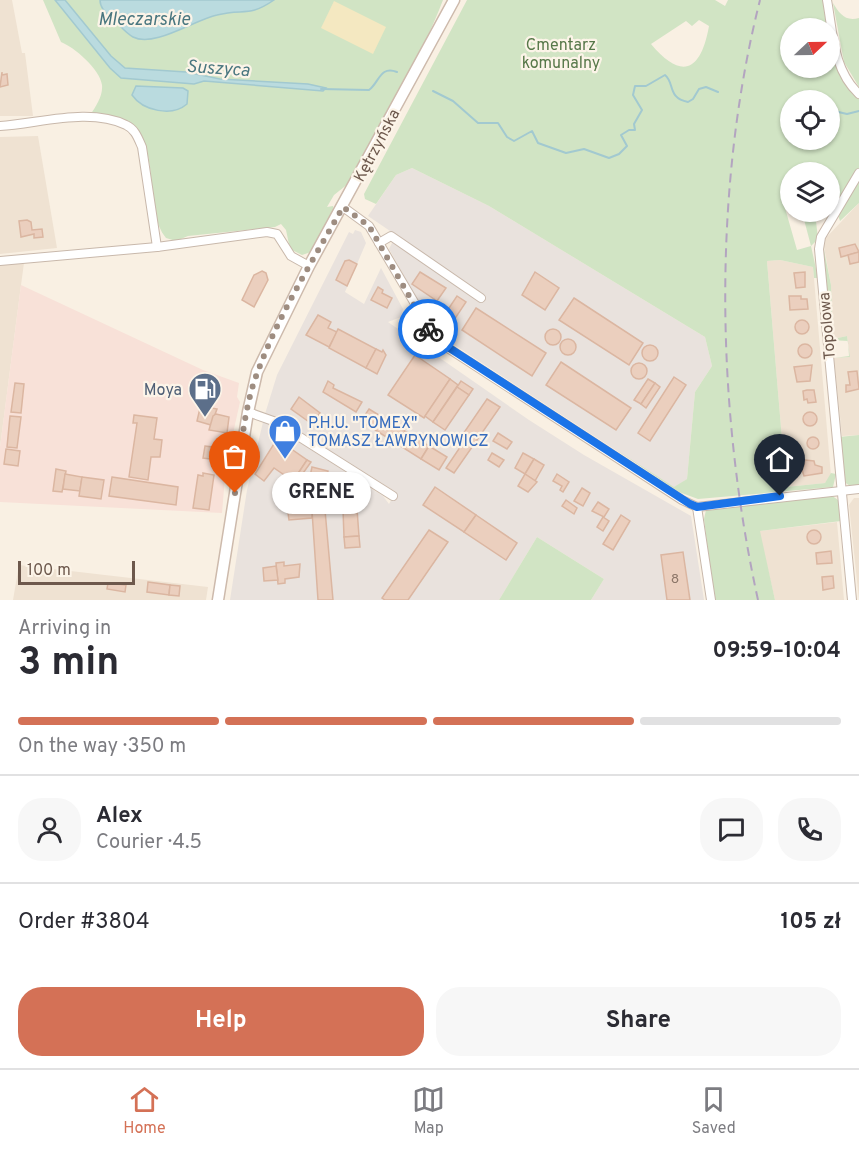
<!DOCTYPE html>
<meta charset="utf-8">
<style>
body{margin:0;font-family:Overpass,sans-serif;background:#f7f7f7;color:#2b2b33;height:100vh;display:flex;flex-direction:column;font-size:22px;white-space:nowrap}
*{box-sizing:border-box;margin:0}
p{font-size:20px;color:#7c7c81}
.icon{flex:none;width:33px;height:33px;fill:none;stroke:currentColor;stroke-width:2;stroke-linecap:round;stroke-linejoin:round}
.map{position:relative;height:600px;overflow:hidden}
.panel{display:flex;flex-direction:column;background:#fff;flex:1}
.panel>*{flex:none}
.needle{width:39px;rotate:68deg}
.tools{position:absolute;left:780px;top:18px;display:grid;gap:12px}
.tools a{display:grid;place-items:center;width:60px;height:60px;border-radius:50%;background:#fff;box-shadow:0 2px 4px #0004;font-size:30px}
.scale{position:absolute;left:18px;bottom:15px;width:117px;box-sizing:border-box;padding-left:6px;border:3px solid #6d584c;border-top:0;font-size:16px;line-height:21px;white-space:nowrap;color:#6d584c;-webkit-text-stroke:4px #fcf4e8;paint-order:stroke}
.pin{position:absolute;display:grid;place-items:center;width:51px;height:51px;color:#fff;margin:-62px -26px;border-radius:50% 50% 50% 0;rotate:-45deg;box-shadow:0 0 6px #0007}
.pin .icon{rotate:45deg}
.courier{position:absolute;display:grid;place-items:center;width:60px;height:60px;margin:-30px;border:4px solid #1a73e8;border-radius:50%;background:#fff;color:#222;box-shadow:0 2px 8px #0007}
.bubble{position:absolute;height:42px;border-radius:21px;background:#fff;box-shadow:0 2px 4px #0004;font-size:20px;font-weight:700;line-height:42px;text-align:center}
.head em{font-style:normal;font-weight:700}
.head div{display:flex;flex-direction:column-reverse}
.head{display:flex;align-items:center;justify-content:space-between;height:102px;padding:0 18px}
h1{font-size:39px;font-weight:700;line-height:45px}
.bar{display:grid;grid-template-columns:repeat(4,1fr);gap:9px 6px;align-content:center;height:72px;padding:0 18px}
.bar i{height:8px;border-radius:4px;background:#e1e1e2}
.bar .on{background:#d47156}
.bar p{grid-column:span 4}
.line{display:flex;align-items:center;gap:15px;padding:0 18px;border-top:2px solid #e1e1e2}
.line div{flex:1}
.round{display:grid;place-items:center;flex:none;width:63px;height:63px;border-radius:24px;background:#f7f7f7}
.primary-button{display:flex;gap:12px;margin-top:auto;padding:12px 18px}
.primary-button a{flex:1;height:69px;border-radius:24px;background:#d47156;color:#fff;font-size:24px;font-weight:700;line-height:69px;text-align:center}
.primary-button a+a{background:#f7f7f7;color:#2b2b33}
.dock{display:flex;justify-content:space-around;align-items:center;height:84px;border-top:2px solid #e1e1e2;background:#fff;font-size:16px;color:#7c7c81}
.dock a{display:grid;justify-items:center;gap:3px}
.dock .on{color:#d47156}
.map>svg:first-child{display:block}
.residential{fill:#efe2d2}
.commercial{fill:#f8e1d8}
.industrial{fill:#e9e2dd}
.green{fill:#d1e4c4;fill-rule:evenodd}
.sand{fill:#f4e8c1}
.water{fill:#badbdf;stroke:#a2c9d0;stroke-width:1.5}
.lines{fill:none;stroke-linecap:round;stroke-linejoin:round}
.stream{stroke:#a2c9d0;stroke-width:2}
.building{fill:#ebcfbe;stroke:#dbb6a1;stroke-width:1.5}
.minor-casing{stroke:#c8b8ab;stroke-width:10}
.secondary-casing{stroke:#cdbaac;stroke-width:13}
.minor{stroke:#fff;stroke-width:8}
.secondary{stroke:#fff;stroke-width:10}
.rail{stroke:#b3a4c0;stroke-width:2;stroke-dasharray:9 6;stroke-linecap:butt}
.done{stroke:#9e8d81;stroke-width:6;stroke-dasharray:0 10.8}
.route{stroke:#1a73e8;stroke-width:8}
.labels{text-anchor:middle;stroke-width:4.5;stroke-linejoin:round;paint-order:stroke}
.number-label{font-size:14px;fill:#8c7668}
.park-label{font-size:16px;fill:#577849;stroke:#fcf4e8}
.street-label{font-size:16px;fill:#6d584c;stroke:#fcf4e8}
.service-label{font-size:16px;fill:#4e5e75;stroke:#fcf4e8;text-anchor:end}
.shop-label{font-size:16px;fill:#366cbe;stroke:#fcf4e8;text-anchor:start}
.water-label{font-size:18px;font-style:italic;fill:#49767f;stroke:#fcf4e8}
</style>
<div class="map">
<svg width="859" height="600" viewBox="0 0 859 600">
<rect width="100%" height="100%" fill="#f9f0e3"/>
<g class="residential">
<path d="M0 0H12L22 53H25L33 116H0Z"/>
<path d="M38 136 57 248 0 254V137Z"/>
<path d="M859 203V435L842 436 834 358 850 357 847 336 833 339 831 285 823 241Z"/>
<path d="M780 260 813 267 831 476 825 483 786 487 767 261Z"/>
<path d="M24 263 21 285 0 447V265Z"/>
<path d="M854 498H859V600L849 505Z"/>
<path d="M837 522 844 600H775L759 531Z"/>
<path d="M19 565 208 587 206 600H13Z"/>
</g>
<path class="commercial" d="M21 285 203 370 239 383 237 397 240 402 226 465 222 513 0 502V447Z"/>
<g class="industrial">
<path d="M412 168 489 206 705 337 712 366 695 392 687 479 674 488 436 333 389 249 396 235 368 216 396 175Z"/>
<path d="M355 230 361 232 366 243 345 292 364 304 381 268 403 309 401 317 388 322 529 420 584 455 691 516 704 600H591L604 579 537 537 499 600H230L247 490 263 422 276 427 383 496 389 504 396 492 278 418 265 414 277 375 349 232 353 234Z"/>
</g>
<g class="green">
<path d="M43 0H443C419 63 381 123 349 183L334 195 327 207 333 206 334 210 311 252 302 255 290 249 286 230 281 224 275 227 188 236 176 241 166 238C144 212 160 153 135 130 126 122 102 119 90 115 96 106 103 96 102 85 100 69 74 47 61 42Z"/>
<path d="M467 0H715L725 6 728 0H824C831 39 829 70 859 98V203L840 221 830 191V172H790V206L785 208 797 250 811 246 802 212H815L818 239 811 246 818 278H814L813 267 780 260 767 261 786 487 825 483 831 473 836 474 833 487 698 499 679 492 615 449 674 487 687 479 695 392 712 366 705 337 489 206 412 168 396 175 376 204 365 199 364 194ZM699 20 709 26C701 71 682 81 651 44L686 21 692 26ZM790 28H830V68H790ZM790 100H830V140H790Z"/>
<path d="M833 3C839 13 845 22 859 18V87L844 62Z"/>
<path d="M823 245 831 285 833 339 847 336 850 357 834 358 849 356 848 341 830 340 821 249Z"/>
<path d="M859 435V485L850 486 843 481 839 437Z"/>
<path d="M831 495 838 500 841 521 760 531 775 600H714L704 519 706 510 725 505V508C758 504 794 499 831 495Z"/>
<path d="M537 537 604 579 591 600H499Z"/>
</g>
<path class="sand" d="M334 1 386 27 373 54 321 28Z"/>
<g class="water">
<path d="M55 0H65L111 56 125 68 186 72 220 79 308 84 326 88 323 91 204 81 194 84 121 78 110 68Z"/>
<path d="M100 0H274C248 18 244 8 217 15 194 20 154 48 133 37 127 34 121 27 116 22 109 15 100 10 100 0Z"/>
<path d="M136 86 183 88 188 91 187 104C172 117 143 111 132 95Z"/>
</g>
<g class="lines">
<g class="stream">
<path d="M321 89 369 90C379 83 380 65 397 72"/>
<path d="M433 91 453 101 478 123H498L507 137 514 141 532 131 538 143 566 153 584 149 609 158 619 154 627 146 621 135 629 130H635L634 124 642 110 633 95 635 86H646L665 75C675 83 667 98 688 102L693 99 699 89 706 87 718 92"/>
<path d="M830 110 847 114 859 111"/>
</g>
</g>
<g class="building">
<path d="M2 72V75L7 74 8 85 0 87Z"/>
<path d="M27 220 31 222 32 230 42 229 43 237 34 238V234L21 237 19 221Z"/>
<path d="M855 244 859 252 841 257 839 248Z"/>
<path d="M859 252V262L850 264 848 255Z"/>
<path d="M349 260 357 264 347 286 336 280 345 261Z"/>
<path d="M262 271 266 273 268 280 254 307 242 300 254 275Z"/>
<path d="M420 272 446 288 437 301 412 284Z"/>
<path d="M535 272 559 288 545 310 522 295Z"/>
<path d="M805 272V287L796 288 794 273Z"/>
<path d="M378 287 383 290 382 293 392 298 387 308 371 300Z"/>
<path d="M457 296 466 302 454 320 445 314Z"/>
<path d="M789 296H801V299H807L808 309 790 310Z"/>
<path d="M574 298 643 343 629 365 559 320Z"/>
<path d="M476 308 546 353 532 376 462 330Z"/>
<path d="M318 315 331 322 328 328 337 332 329 347 306 335Z"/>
<circle cx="802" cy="327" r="7"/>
<circle cx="553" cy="337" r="8"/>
<path d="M338 329 376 349 366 368 329 348Z"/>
<circle cx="568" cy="347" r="8"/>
<circle cx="805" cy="351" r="7"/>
<circle cx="650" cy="353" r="8"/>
<path d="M376 349 382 352 383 350 386 355 377 374 366 368Z"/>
<path d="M415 355 450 379 424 418 388 395Z"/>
<path d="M561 362 631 408 616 430 546 385Z"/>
<circle cx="639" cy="371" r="8"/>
<path d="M812 365 810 381 797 382 794 367Z"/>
<path d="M857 371 859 389 846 392V385H850L848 372Z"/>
<path d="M674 377 686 385 650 441 638 433Z"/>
<path d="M450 379 458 385 433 422 425 416Z"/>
<path d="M648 379 655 383 641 404 634 400Z"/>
<path d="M328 381 334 385 333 388 362 402 356 412 323 392Z"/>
<path d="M461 381 473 389 469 395 457 387Z"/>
<path d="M15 383 24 384 21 413 11 412Z"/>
<path d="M655 383 660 387 646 408 641 404Z"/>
<path d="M457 387 469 395 445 430 433 422Z"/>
<path d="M807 390H814L816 402 808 403 807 399 804 400 803 391Z"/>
<path d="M299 397 320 413 312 424 291 409Z"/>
<path d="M487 399 500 407 454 473 446 468 467 437 463 434Z"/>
<path d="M207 407 217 409 211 425 197 421 200 408 206 409Z"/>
<path d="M369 409 429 446 421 459 361 421Z"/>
<circle cx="810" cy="419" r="7"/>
<path d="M216 414 229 417 227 433 209 430 213 416Z"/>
<path d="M134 415 157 418 154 439 162 440 160 457H151L148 480 129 477 137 423H133Z"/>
<path d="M10 416 21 417 17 448 7 447Z"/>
<path d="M498 433 512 442 507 449 493 441Z"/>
<circle cx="813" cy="443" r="6"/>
<path d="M277 439 307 460 293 481 274 468 264 481 255 474Z"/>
<path d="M205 446 212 447 210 459 203 458Z"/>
<path d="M429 446 447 457 439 470 421 459Z"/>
<path d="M6 449 20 451 18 466 4 464Z"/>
<path d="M492 453 504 460 499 467 488 460Z"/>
<path d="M523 453 534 459 525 474 515 468Z"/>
<path d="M534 459 544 465 535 481 525 474Z"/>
<path d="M307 460 311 462 296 483 293 481Z"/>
<path d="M805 460 814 461 815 465 822 467V473L804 476 801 466H804Z"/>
<path d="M312 467 328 471 322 499 306 495Z"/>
<path d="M56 469 66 471 62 492 53 491Z"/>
<path d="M203 473 214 475 209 510 193 508 198 475 203 476Z"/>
<path d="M65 474 82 477 80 491 63 489Z"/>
<path d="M525 474 537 482 528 492 518 486Z"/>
<path d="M557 474 569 482 563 492 560 490 562 486 553 481Z"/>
<path d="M82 477 104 480 101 499 79 496Z"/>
<path d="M112 477 178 487 176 505 109 496Z"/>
<path d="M435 487 476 515 464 532 423 505Z"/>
<path d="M582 488 590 493 583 506 574 501Z"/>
<path d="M356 491 357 509 343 510 341 492Z"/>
<path d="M566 500 577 508 574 514 562 506Z"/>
<path d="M598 502 609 509 604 517 592 511Z"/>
<path d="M357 509 359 536 344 537 343 510Z"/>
<path d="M325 510 333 600H318L312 511Z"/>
<path d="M312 511V518L289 520 288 513Z"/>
<path d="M476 515 517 543 506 560 464 532Z"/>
<path d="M621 515 630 521 613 550 603 544Z"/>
<path d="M603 517 609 521 603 531 597 527Z"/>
<circle cx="814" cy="537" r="7"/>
<path d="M429 530 448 542 408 600H385L382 598Z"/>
<path d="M359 536 360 547 345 548 344 537Z"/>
<path d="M831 551 832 563 817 564 816 553Z"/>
<path d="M683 552 690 600H667L661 555Z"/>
<path d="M284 562V566L300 564 299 577 285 579V583L278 584 276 563Z"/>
<path d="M276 566 278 580 264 581 263 568Z"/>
<path d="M833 576 834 588 823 590 822 577Z"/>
<path d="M148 582 170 585 169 595 147 592Z"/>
<path d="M108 583 126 585 125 592 107 589Z"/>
<path d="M170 585 180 586 179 596 169 595Z"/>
</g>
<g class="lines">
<g class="minor-casing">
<g id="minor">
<path d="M827 0C833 33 833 70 859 94"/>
<path d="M0 126C38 124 89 107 126 125 135 129 138 138 142 147L157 247"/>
<path d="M343 207 369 226 437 341 682 500 697 507"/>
<path d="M379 243 391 236 481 298"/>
<path d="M0 261 157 247 267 232 277 234 291 256 309 266"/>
<path d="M248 412 276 422 393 496"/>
<path d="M697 507 859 489"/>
<path d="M697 507 711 600"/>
<path d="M852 600 819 249 821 237 859 173"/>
</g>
</g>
<g class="secondary-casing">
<path id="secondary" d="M218 600 248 412 257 372 309 266 454 0"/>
</g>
<use href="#minor" class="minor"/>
<use href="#secondary" class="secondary"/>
<path class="rail" d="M758 600C716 409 712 190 760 0"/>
</g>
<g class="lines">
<path class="done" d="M235 493C241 453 243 409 258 371 279 314 313 260 343 207L369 226 428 329"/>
<path class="route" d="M428 329 437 340 690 504 697 507 780 496"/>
</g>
<defs>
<g id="fuel-pin" transform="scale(1.725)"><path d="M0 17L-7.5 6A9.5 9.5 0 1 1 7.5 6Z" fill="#5c6f8a" stroke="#fcf4e8"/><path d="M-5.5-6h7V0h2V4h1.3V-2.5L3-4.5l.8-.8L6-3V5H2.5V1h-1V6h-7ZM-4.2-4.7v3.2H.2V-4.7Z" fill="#fff"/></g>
<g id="shop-pin" transform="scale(1.725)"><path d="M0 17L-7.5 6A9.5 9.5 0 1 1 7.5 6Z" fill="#3f7fe0" stroke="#fcf4e8"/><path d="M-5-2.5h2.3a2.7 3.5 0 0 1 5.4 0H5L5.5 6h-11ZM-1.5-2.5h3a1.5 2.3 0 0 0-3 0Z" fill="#fff"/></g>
</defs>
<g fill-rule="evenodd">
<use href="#fuel-pin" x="205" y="389"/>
<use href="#shop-pin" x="285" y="431"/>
</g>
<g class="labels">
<g class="number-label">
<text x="675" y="583">8</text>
</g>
<g class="park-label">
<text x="561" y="50">Cmentarz<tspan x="561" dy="18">komunalny</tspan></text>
</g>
<g class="street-label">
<text transform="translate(376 145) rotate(-62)" y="6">Kętrzyńska</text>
<text transform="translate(826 326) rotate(-95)" y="6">Topolowa</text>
</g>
<g class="service-label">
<text x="182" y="395">Moya</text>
</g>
<g class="shop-label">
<text x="308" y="428">P.H.U. "TOMEX"<tspan x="308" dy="18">TOMASZ ŁAWRYNOWICZ</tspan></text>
</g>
<g class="water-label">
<text x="144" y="25">Mleczarskie</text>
<text transform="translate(218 68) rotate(4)" y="6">Suszyca</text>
</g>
</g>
</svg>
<div class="tools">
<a><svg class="needle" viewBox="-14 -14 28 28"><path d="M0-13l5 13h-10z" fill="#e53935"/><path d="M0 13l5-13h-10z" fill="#7c7c81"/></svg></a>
<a><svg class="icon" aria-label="locate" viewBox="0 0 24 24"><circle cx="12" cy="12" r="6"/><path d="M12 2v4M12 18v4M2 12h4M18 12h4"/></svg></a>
<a><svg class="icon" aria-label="layers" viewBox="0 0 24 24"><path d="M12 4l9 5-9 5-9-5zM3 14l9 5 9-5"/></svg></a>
</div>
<div class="scale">100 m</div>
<div class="pin" style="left:235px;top:493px;background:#ea580c"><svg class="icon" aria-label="bag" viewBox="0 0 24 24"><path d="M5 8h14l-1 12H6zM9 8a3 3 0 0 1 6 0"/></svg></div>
<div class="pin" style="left:780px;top:496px;background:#1f2937"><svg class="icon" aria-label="home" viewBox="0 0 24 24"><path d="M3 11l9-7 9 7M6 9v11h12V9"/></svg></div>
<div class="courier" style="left:428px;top:329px"><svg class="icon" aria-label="bike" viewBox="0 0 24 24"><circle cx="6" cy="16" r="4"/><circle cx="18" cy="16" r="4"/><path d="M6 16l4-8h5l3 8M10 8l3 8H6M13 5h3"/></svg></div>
<div class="bubble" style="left:272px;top:472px;width:99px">GRENE</div>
</div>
<section class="panel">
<div class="head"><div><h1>3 min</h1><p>Arriving in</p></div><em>09:59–10:04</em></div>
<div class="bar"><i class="on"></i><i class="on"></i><i class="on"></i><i></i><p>On the way · 350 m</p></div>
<div class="line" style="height:108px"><a class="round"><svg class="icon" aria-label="person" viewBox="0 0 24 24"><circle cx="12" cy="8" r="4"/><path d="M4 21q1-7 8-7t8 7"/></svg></a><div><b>Alex</b><p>Courier · 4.5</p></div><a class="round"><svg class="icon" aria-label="chat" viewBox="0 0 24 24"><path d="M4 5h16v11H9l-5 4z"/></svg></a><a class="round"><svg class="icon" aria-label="phone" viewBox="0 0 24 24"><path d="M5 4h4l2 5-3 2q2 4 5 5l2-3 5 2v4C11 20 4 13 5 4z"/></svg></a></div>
<div class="line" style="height:78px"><div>Order #3804</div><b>105 zł</b></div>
<div class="primary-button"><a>Help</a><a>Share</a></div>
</section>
<nav class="dock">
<a class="on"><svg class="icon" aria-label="home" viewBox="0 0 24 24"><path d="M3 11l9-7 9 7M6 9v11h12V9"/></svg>Home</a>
<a><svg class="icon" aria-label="map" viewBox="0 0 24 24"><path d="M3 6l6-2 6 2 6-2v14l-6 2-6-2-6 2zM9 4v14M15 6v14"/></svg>Map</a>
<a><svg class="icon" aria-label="saved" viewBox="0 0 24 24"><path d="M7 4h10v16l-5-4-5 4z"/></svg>Saved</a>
</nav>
